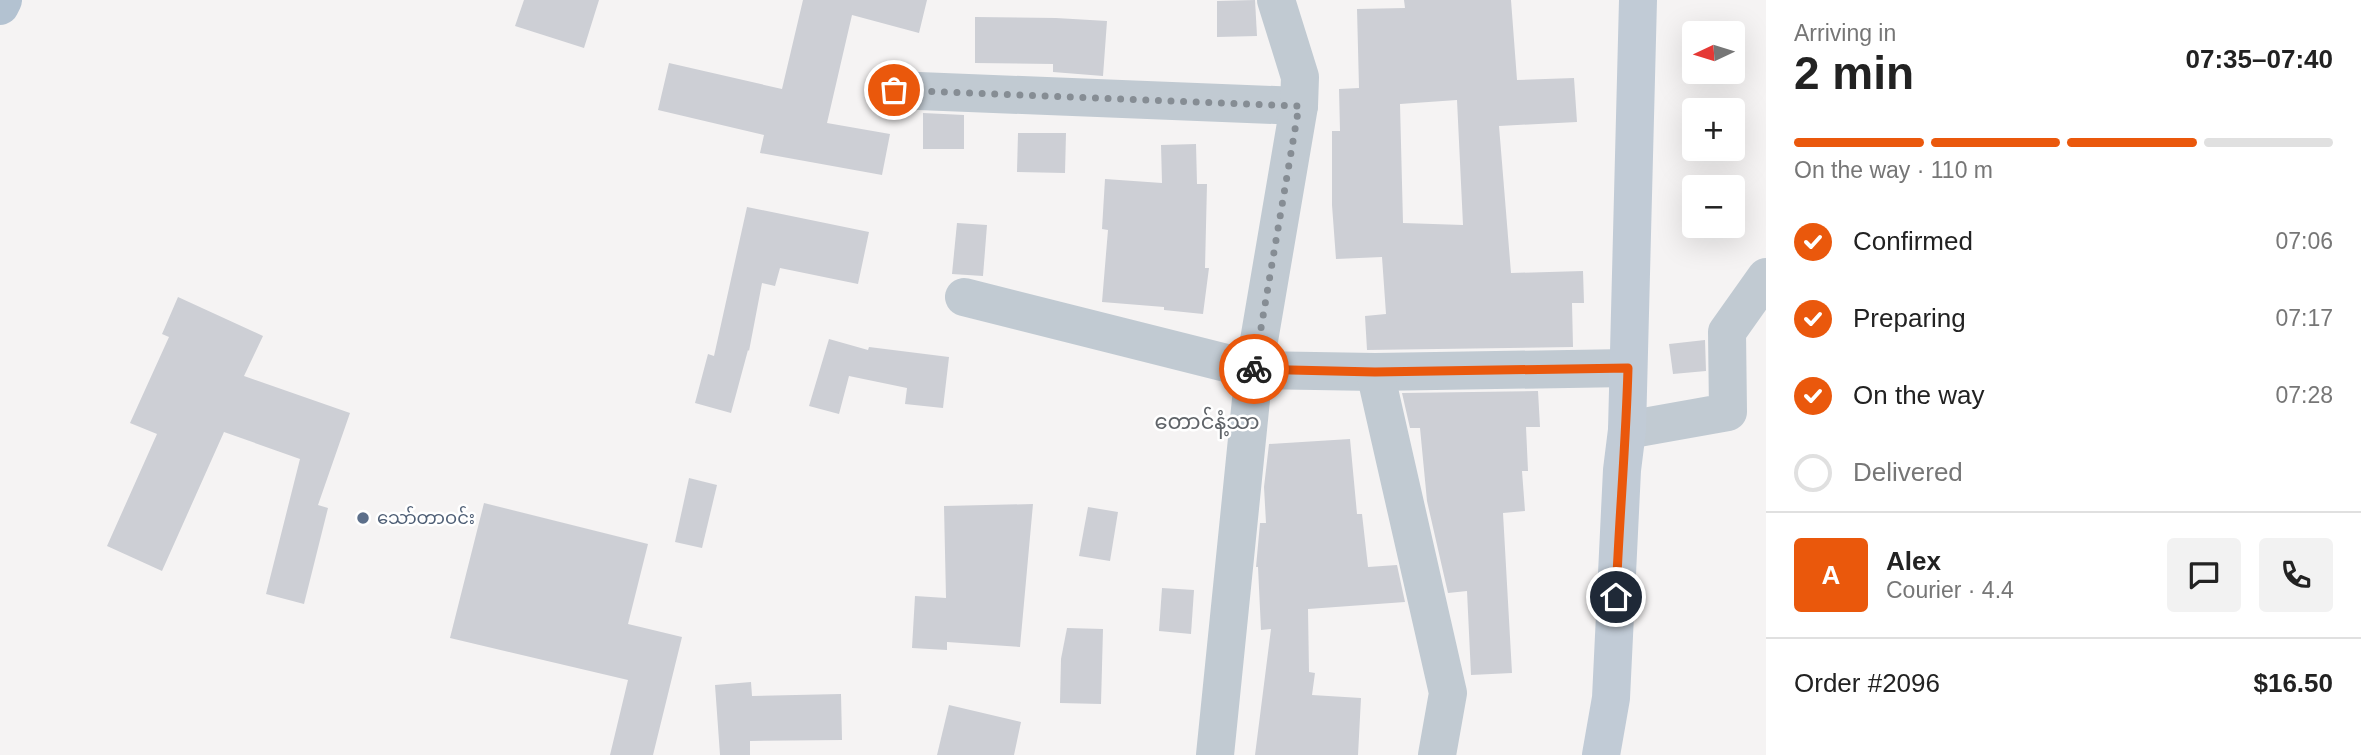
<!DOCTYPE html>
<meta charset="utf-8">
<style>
body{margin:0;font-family:Helvetica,"Noto Sans Myanmar",sans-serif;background:#f2f2f2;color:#222;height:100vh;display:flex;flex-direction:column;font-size:26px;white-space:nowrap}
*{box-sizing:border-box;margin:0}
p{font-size:23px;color:#767676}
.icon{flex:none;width:38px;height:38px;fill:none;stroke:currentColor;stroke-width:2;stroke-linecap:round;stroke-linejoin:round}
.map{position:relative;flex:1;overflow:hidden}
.drawer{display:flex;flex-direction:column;background:#fff;width:595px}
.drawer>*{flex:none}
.needle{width:46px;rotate:266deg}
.tools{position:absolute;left:1682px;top:21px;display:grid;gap:14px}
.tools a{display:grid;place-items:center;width:63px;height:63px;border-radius:7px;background:#fff;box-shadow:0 7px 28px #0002;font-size:35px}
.pin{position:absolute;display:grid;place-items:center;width:60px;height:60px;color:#fff;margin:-30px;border:4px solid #fff;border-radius:50%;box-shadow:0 2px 7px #0007}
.courier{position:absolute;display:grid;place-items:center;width:70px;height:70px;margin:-35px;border:5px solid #ea580c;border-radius:50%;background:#fff;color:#222;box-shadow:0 2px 9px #0007}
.overview em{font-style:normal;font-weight:700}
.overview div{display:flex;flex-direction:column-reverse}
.overview{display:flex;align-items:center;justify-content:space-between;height:119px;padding:0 28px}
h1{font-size:46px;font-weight:700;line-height:52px}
.bar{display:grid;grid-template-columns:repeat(4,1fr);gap:10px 7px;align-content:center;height:84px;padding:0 28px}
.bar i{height:9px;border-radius:5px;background:#e0e0e0}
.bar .current{background:#ea580c}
.bar p{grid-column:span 4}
.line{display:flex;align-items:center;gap:18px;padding:0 28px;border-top:2px solid #e0e0e0}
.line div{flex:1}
.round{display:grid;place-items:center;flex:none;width:74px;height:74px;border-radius:7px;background:#f2f2f2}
ol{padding:0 28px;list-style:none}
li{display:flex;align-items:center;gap:21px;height:77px}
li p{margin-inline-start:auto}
li .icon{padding:7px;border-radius:50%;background:#ea580c;color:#fff;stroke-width:4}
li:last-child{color:#767676}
li i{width:38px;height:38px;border:4px solid #e0e0e0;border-radius:50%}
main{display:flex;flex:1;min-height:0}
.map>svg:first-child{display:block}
.building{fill:#cdcfd5;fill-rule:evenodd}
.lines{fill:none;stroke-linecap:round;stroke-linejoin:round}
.minor{stroke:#c1cad2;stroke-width:38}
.secondary{stroke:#c1cbd6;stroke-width:38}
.primary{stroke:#b3c2d1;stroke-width:38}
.done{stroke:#868d94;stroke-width:7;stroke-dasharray:0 12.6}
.route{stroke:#ea580c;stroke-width:9}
.service-dot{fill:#5c6f8a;stroke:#fff;stroke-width:2.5}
.labels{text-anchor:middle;stroke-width:5;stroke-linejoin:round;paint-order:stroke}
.service-label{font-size:18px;fill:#4e5e75;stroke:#fff;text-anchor:start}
.quarter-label{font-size:21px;fill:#5f6368;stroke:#fff}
</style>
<main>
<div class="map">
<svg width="1766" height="755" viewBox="0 0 1766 755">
<rect width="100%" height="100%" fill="#f5f3f3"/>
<g class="building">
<path d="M524 0H599L584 48 515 26Z"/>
<path d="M803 0H927L919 33 852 15 827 123 890 134 882 175 760 153 764 135 658 110 669 63 782 89Z"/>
<path d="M1255 0 1257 36 1217 37V1Z"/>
<path d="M1404 0H1511L1517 80 1574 78 1577 122 1499 126 1511 273 1583 271 1584 303H1572L1573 347 1367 350 1365 316 1386 314 1382 257 1336 259 1332 205V131H1340L1339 89 1359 88 1357 9 1405 8ZM1457 100 1463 225 1403 223 1400 104Z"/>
<path d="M975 17 1056 18 1107 21 1103 76 1053 72V64L975 63Z"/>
<path d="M923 113 964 115V149H923Z"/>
<path d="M1018 133H1066L1065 173 1017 172Z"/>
<path d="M1196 144 1197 184H1207L1205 268H1209L1203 314 1164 310V307L1102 302 1108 230 1102 229 1105 179 1162 183 1161 145Z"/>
<path d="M747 207 869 232 858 284 780 268 775 286 762 283 749 351 748 350 731 413 695 403 708 354 714 356Z"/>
<path d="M957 223 987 225 983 276 952 274Z"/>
<path d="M178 297 263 336 244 376 350 413 318 505 328 508 304 604 266 594 300 459 224 432 162 571 107 546 157 434 130 423 169 337 162 334Z"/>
<path d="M829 339 868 350 869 347 949 357 943 408 905 404 907 388 849 376 839 414 809 406Z"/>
<path d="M1705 340 1706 371 1673 374 1669 344Z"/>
<path d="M1538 391 1540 427H1526L1528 471H1522L1525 511 1503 513 1512 673 1471 675 1467 591 1448 593 1427 501 1420 428H1410L1402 393Z"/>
<path d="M1350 439 1357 514H1362L1368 567 1397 565 1405 602 1308 609 1309 672 1315 673 1312 695 1361 698 1358 755H1255L1271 629 1261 630 1258 567H1256L1260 523H1266L1264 487 1269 444Z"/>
<path d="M689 478 717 485 702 548 675 542Z"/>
<path d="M484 503 648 544 628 624 682 637 653 755H610L628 680 450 638Z"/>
<path d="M1033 504 1020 647 947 642V650L912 648 915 596 946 598 944 506Z"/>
<path d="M1088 507 1118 512 1110 561 1079 556Z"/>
<path d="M1162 588 1194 590 1191 634 1159 631Z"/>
<path d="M1067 628 1103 629 1101 704 1060 703 1061 659Z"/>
<path d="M751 682 752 696 841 694 842 740 750 741V755H720L715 685Z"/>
<path d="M949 705 1021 722 1014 755H937Z"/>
</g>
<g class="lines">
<g class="minor">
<path d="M894 90 1299 106"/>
<path d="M964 297 1254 370 1375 372 1628 368"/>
<path d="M1375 372 1448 693 1437 755"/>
<path d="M1627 430 1728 412 1727 332 1766 277"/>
<path d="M1215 755 1254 370 1299 106 1300 77 1276 0"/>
</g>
<path class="secondary" d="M1601 755 1611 698 1622 470 1627 430 1638 0"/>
<path class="primary" d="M0 6 3 0"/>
</g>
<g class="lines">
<path class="done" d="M894 90 1299 106 1254 369"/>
<path class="route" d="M1254 369 1375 372 1628 368C1626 444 1619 520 1616 597"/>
</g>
<circle class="service-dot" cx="363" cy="518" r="7"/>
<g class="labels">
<g class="service-label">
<text x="377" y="524">သော်တာဝင်း</text>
</g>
<g class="quarter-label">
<text x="1207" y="429">တောင်နံ့သာ</text>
</g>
</g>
</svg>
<div class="tools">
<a><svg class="needle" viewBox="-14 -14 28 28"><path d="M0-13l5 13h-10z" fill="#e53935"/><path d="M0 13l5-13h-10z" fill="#767676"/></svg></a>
<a>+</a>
<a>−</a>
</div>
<div class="pin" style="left:894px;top:90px;background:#ea580c"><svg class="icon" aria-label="bag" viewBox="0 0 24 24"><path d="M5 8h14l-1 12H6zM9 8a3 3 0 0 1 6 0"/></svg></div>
<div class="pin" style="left:1616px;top:597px;background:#1f2937"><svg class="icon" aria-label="home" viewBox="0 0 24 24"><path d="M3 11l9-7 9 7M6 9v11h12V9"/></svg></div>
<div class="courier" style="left:1254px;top:369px"><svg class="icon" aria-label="bike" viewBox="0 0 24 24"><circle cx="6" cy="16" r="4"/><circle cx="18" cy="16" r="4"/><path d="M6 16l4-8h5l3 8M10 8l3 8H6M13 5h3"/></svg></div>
</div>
<section class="drawer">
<div class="overview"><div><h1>2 min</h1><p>Arriving in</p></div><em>07:35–07:40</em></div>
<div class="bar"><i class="current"></i><i class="current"></i><i class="current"></i><i></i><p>On the way · 110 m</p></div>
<ol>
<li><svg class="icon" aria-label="check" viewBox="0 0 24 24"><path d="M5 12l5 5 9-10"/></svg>Confirmed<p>07:06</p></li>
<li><svg class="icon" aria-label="check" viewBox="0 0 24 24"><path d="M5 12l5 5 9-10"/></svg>Preparing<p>07:17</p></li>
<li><svg class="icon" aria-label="check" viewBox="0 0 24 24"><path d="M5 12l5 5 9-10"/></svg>On the way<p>07:28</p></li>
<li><i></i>Delivered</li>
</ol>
<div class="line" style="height:126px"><b class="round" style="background:#ea580c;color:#fff">A</b><div><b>Alex</b><p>Courier · 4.4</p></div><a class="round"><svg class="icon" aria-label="chat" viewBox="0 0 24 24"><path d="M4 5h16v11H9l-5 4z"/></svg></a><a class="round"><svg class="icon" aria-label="phone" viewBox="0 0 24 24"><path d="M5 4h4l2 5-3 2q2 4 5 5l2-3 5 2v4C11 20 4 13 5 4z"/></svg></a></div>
<div class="line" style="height:91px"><div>Order #2096</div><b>$16.50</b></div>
</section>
</main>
